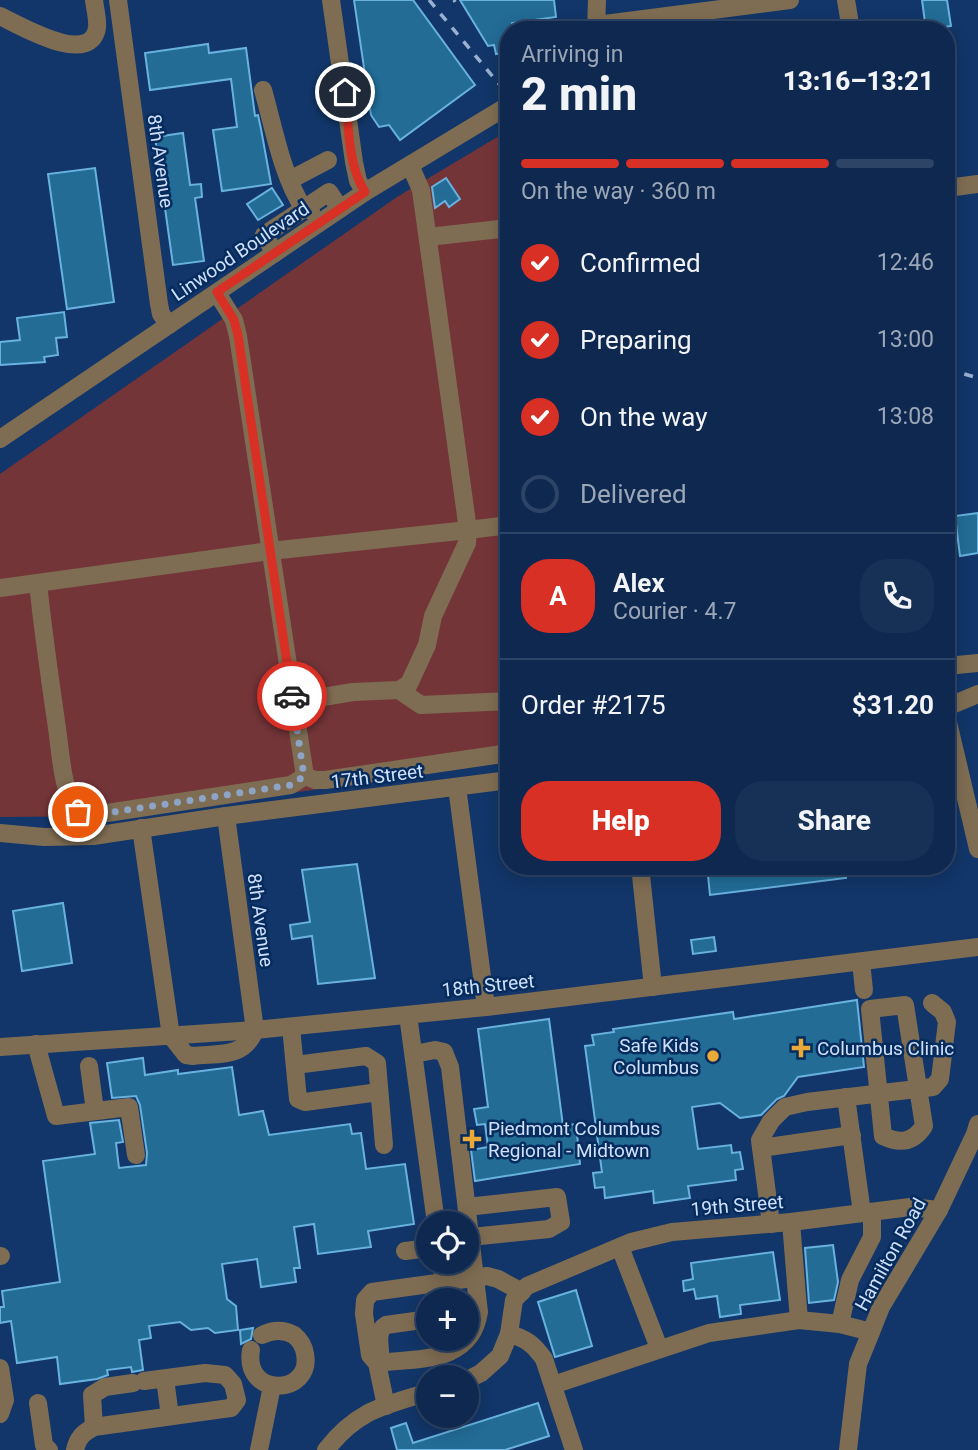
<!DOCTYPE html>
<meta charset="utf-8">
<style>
body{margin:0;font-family:Roboto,sans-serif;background:#173056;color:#f1f3f6;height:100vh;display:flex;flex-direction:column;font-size:26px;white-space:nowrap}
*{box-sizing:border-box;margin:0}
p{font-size:23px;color:#9ba6b7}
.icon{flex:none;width:38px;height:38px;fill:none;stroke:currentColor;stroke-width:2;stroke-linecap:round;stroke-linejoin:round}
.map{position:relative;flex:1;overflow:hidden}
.sheet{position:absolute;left:500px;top:21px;width:455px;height:854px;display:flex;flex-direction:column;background:#0e284f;border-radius:28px;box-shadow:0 4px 18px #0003,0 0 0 2px #2e4466}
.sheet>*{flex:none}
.controls{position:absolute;left:416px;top:1211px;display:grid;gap:14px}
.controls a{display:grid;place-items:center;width:63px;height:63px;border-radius:50%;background:#0e284f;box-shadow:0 4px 18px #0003,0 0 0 2px #2e4466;font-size:35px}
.pin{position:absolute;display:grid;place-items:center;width:60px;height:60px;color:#fff;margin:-30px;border:4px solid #fff;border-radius:50%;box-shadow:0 2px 7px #0007}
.courier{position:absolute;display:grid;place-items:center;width:70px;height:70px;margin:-35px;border:5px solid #d93025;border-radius:50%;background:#fff;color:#222;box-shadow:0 2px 9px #0007}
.overview em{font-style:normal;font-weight:800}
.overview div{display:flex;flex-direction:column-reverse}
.overview{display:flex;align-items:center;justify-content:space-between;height:119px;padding:0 21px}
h1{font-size:46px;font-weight:800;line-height:52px}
.bar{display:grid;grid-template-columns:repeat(4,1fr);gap:10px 7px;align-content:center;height:84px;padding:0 21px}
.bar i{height:9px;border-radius:5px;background:#2e4466}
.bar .active{background:#d93025}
.bar p{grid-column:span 4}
.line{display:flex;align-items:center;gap:18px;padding:0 21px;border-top:2px solid #2e4466}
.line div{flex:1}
.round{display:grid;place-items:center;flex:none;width:74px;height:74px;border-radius:28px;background:#173056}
ol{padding:0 21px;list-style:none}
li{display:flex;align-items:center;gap:21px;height:77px}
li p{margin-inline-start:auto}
li .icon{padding:7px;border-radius:50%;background:#d93025;color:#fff;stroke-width:4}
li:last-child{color:#9ba6b7}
li i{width:38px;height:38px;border:4px solid #2e4466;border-radius:50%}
.primary-button{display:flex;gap:14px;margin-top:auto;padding:14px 21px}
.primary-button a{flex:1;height:80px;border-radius:28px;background:#d93025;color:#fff;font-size:28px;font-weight:800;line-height:80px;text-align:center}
.primary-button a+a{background:#173056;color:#f1f3f6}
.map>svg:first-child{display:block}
.green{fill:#743539}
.building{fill:#226c96;stroke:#69b2e0;stroke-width:2}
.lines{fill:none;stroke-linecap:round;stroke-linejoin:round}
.minor{stroke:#7f6d53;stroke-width:18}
.rail{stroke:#99b0d1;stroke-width:3.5;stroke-dasharray:9 9;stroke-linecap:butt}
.done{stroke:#8da4c7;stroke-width:7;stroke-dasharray:0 12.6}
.route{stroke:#d93025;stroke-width:9}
.poi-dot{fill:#e9aa38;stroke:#062b5d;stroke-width:2.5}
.labels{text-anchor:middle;stroke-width:5;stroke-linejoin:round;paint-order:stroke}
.street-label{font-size:19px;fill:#cfe0fa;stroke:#062b5d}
.poi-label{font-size:19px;fill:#cfe0fa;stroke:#062b5d;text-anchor:start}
</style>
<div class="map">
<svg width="978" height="1450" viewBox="0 0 978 1450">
<rect width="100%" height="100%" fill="#123669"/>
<path class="green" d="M509 130V762L128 816 0 817V474L397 197Z"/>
<g class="building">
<path d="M354 0H413L475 85 400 140 389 125 379 127 371 115Z"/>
<path d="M460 0H554L556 17 512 23 513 30H509V43H507L508 52 496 54 494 45 488 46Z"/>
<path d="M922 0H947L951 26 926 30Z"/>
<path d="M208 44 209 53 246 48 255 116 258 115 261 129 271 184 222 191 213 130 237 127 231 79 150 90 145 53Z"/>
<path d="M183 133 190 185 201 184 202 197 195 198 204 261 173 265 155 137Z"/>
<path d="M95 168 114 302 67 309 48 174Z"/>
<path d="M446 178 460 199 449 207 445 201 435 208 432 187Z"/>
<path d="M272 188 283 205 258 220 247 204Z"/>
<path d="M64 312 67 337 56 338 58 355 44 357 45 362 0 365V342L20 340 17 318Z"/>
<path d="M978 513V553L960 556 955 516Z"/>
<path d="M357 864 375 978 318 984 312 936 292 939 290 925 310 922 302 870Z"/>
<path d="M707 866H845L846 878 710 895Z"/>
<path d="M63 903 72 963 22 971 13 911Z"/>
<path d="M714 937 716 951 693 954 691 940Z"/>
<path d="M857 1000 864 1067 798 1077 784 1096 777 1099 761 1115 740 1118 720 1103 692 1107 698 1149 731 1145 732 1153 740 1152 743 1169 735 1170 736 1180 688 1186 690 1198 654 1203 653 1191 605 1198 604 1187 595 1188 593 1173 602 1172 585 1046 594 1045 592 1035 614 1032 613 1029 733 1012 734 1019Z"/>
<path d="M549 1019 563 1126 576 1124 580 1164 475 1181 471 1150 488 1147 485 1124 477 1125 474 1109 488 1107 478 1029Z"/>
<path d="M143 1058 145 1075 178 1070V1074L232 1067 239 1115 263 1111 269 1135 350 1124 352 1134 361 1133 366 1169 405 1164 414 1224 368 1231 371 1247 318 1254 314 1224 294 1227 300 1268H294L296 1282 261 1287 257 1259 222 1264 227 1299 236 1306 238 1330 215 1333 208 1328 191 1330 180 1322 149 1326 151 1338 139 1340 143 1370 132 1372 131 1367 107 1370 108 1375 97 1379 60 1384 57 1357 17 1363 11 1321 0 1323V1307H4L2 1291 60 1282 43 1161 95 1154 90 1123 119 1120 123 1142 116 1143 119 1168 146 1165 147 1153 140 1105 136 1096 112 1098 107 1063Z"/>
<path d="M833 1245 838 1282 834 1300 809 1303 805 1248Z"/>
<path d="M773 1252 780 1300 740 1305 741 1314 720 1317 717 1296 696 1299 694 1289 684 1291 683 1281 693 1279 691 1263Z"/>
<path d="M576 1290 592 1346 555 1357 538 1302Z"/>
<path d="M253 1328 251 1339 241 1344 240 1330Z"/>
<path d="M538 1403 549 1436 505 1450H397L391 1428 406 1423 413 1443Z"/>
</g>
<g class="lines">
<g class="minor">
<path d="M118 0 159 304 161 314 169 325"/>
<path d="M331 0 354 162 358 181 365 192"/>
<path d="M846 0 851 30"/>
<path d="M0 16C21 26 90 67 97 28 98 19 95 9 94 0"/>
<path d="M597 25 790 0"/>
<path d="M596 30 597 0"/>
<path d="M263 90C274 128 282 176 304 209"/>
<path d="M290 180 328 160"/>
<path d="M947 188 978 184"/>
<path d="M308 206 329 192 340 209"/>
<path d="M428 237 509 228"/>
<path d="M275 253 264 235 308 206 311 211"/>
<path d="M217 293 234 320 238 336 305 776"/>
<path d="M0 439 365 192 509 105"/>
<path d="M38 583C43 632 50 680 57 728 61 756 62 789 77 812L89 815 107 813 291 785 305 776"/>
<path d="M0 588 270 551 468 530 421 190 410 165"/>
<path d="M947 666 978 663"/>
<path d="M399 690 421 705 509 701"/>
<path d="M293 702 353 692 399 690 409 684 427 645 433 616 467 543 468 530 509 525"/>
<path d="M947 707 978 694"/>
<path d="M947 718 978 849"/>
<path d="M305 776 315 780H325L509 753"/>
<path d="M457 787 486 1007"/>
<path d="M141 828 171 1036 186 1055 193 1056C220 1053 244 1058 255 1030L226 816"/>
<path d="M0 833 44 837 93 836 226 816 509 780"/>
<path d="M640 866 653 987"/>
<path d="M861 962 864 990"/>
<path d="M905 1005 924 1126C913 1143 900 1144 883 1136L870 1009Z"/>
<path d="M408 1015 436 1223"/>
<path d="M291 1027 298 1099 305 1102 379 1092"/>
<path d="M36 1044 56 1116 129 1107 136 1155"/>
<path d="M0 1047 255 1030 486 1007 978 947"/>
<path d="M295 1065 366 1056 377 1063 384 1145"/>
<path d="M89 1066 95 1111"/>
<path d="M846 1097 862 1213"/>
<path d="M761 1148 852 1135"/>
<path d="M467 1207 557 1197 561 1222 549 1229 471 1237"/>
<path d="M791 1222 799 1320"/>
<path d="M771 1224 760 1140 771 1121 785 1107 807 1102 933 1087 940 1079 947 1022 943 1012 932 1003"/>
<path d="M620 1247 659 1348"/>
<path d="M405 1251 429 1248"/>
<path d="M0 1256H1"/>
<path d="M441 1262 444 1280"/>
<path d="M840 1324 850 1280 872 1237V1212"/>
<path d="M509 1334C526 1338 534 1345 544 1359L574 1450"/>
<path d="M251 1350C243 1399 313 1395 305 1354 304 1346 300 1340 294 1335 283 1329 272 1330 262 1335"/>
<path d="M380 1357C381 1346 375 1332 386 1325L429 1319"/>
<path d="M377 1363C418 1358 471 1364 479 1312L450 1067 444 1052 435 1050 414 1054"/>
<path d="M0 1368 5 1400 0 1414"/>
<path d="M165 1379 170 1416"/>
<path d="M467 1380 481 1373 500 1356 509 1334 514 1300 527 1286 631 1242 672 1232 791 1222 910 1207 939 1210"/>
<path d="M553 1385 709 1333 799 1320 840 1324 871 1332"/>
<path d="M38 1403 44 1445 49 1450"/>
<path d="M386 1406 377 1363 370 1355 364 1314 365 1300 372 1292 487 1276 498 1279 522 1292"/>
<path d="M94 1427 92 1395 105 1387 133 1383"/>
<path d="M75 1450C78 1437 83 1433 94 1427L223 1409 231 1408 237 1400 233 1384 225 1375 205 1373 144 1381"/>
<path d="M259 1450 272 1386"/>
<path d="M326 1450C357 1410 383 1406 429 1392"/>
<path d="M848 1450 858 1364 871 1332 881 1307 939 1210 975 1134 978 1124"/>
</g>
<g class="rail">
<path d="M429 0 509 96"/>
<path d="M454 0 455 2"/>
<path d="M947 369 978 378"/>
</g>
</g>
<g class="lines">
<path class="done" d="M78 812 89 815 107 813 291 785 304 776 292 696"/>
<path class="route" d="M292 696 238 335 234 320 217 292 365 192C347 164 349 123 345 92"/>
</g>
<g class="poi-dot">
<path d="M797.5 1037.5h7v7h7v7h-7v7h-7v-7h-7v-7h7z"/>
<circle cx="713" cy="1056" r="7"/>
<path d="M468.5 1128.5h7v7h7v7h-7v7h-7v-7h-7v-7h7z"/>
</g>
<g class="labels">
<g class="street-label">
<text transform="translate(161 161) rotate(82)" y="7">8th Avenue</text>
<text transform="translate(240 251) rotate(-34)" y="7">Linwood Boulevard</text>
<text transform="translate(377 776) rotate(-7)" y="7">17th Street</text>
<text transform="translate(261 920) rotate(82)" y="7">8th Avenue</text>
<text transform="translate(488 985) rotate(-6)" y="7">18th Street</text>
<text transform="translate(737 1205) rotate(-5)" y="7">19th Street</text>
<text transform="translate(890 1254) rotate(-61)" y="7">Hamilton Road</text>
</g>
<g class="poi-label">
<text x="699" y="1052" text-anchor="end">Safe Kids<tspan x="699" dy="22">Columbus</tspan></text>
<text x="817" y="1055">Columbus Clinic</text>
<text x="488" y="1135">Piedmont Columbus<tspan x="488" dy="22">Regional - Midtown</tspan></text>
</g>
</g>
</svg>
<div class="controls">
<a><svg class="icon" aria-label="locate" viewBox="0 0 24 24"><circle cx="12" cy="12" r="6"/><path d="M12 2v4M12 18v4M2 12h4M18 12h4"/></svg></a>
<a>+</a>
<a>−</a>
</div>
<div class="pin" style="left:78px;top:812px;background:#ea580c"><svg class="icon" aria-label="bag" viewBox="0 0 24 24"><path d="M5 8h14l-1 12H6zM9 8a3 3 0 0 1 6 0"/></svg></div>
<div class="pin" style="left:345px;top:92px;background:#1f2937"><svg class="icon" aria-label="home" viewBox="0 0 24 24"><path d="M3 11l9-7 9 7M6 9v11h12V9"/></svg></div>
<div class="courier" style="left:292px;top:696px"><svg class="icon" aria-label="car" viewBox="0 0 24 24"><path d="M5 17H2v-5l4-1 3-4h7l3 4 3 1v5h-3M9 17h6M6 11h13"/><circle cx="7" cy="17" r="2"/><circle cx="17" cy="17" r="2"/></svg></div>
<section class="sheet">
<div class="overview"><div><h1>2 min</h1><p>Arriving in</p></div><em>13:16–13:21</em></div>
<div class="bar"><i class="active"></i><i class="active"></i><i class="active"></i><i></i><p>On the way · 360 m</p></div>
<ol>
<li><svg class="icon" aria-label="check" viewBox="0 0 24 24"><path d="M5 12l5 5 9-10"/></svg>Confirmed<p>12:46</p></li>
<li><svg class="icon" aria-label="check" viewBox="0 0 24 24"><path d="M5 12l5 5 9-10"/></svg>Preparing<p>13:00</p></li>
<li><svg class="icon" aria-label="check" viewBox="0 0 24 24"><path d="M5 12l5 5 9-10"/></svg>On the way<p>13:08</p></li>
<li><i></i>Delivered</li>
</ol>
<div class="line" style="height:126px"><b class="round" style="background:#d93025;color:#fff">A</b><div><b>Alex</b><p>Courier · 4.7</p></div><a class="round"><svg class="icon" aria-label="phone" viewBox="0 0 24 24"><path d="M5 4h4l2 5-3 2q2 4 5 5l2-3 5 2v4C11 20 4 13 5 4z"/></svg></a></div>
<div class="line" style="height:91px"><div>Order #2175</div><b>$31.20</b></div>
<div class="primary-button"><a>Help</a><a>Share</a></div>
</section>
</div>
